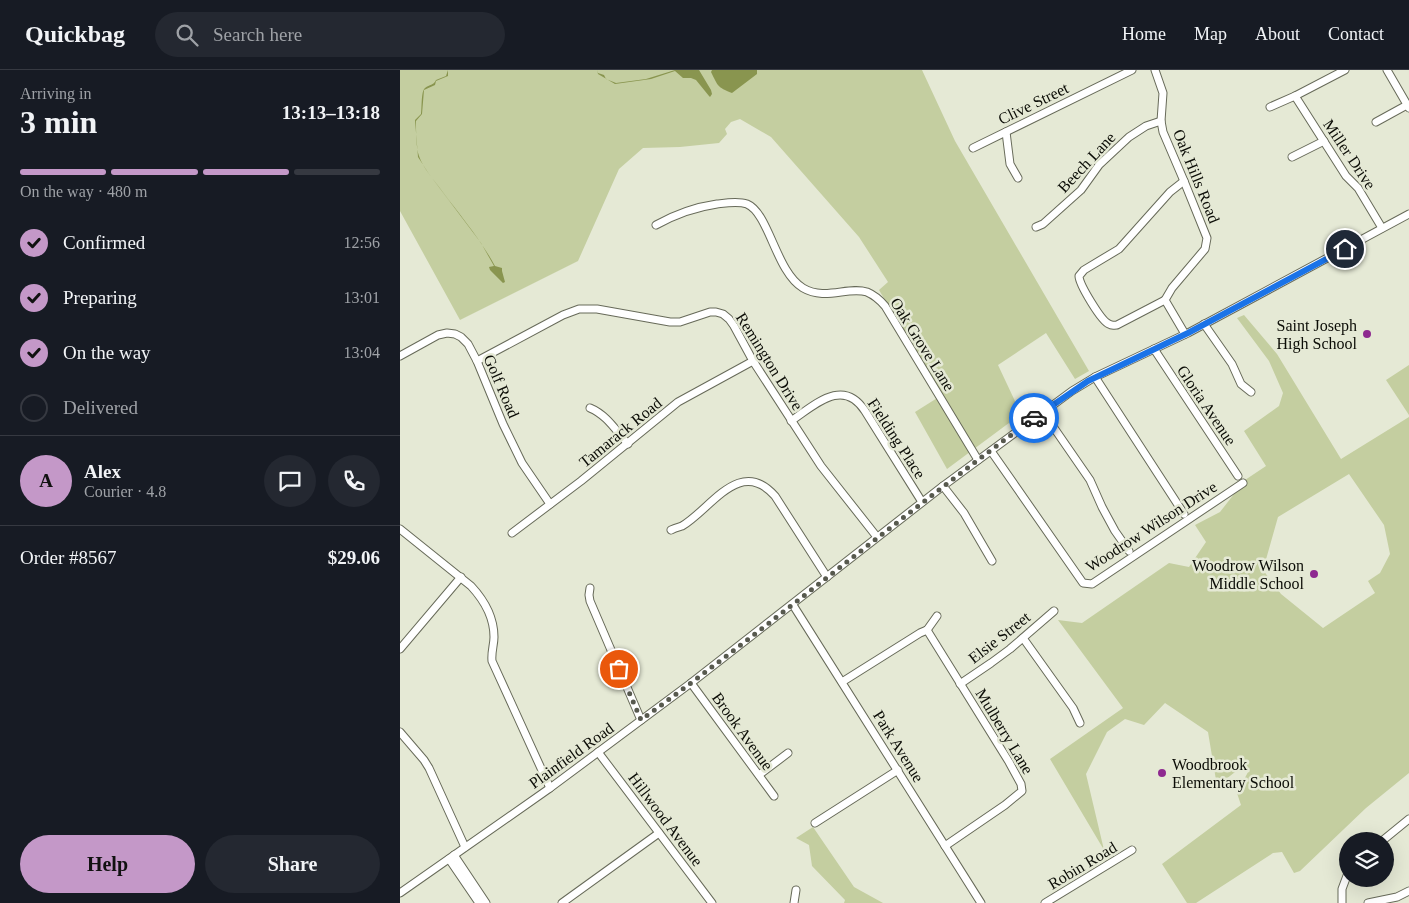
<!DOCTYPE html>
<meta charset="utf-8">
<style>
body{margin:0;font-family:"Times New Roman",serif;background:#242831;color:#f1f3f6;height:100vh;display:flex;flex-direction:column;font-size:19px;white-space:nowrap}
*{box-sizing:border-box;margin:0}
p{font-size:16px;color:#9ea1a6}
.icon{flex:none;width:28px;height:28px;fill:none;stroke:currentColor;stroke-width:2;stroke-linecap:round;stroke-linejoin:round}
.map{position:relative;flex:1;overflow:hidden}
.side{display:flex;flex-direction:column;background:#171b24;width:400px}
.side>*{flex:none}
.controls{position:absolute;left:939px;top:762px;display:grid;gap:10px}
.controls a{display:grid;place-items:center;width:55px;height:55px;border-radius:50%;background:#171b24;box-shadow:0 5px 20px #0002;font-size:25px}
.pin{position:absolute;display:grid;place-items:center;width:42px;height:42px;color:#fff;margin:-21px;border:2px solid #fff;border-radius:50%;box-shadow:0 1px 5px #0007}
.courier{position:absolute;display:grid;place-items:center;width:50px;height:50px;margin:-25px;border:4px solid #1a73e8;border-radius:50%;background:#fff;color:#222;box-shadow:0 1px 6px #0007}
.headline em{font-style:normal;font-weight:700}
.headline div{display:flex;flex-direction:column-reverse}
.headline{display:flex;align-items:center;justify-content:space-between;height:85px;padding:0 20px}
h1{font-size:32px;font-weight:700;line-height:38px}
.bar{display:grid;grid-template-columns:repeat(4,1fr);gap:8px 5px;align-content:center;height:60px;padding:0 20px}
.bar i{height:6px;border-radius:4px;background:#363941}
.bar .current{background:#c498c8}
.bar p{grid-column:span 4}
.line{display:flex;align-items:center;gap:12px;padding:0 20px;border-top:1px solid #363941}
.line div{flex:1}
.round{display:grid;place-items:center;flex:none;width:52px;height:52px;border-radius:26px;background:#242831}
ol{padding:0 20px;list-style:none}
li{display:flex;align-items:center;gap:15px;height:55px}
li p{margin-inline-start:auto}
li .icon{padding:5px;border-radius:50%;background:#c498c8;color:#111;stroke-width:4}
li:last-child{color:#9ea1a6}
li i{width:28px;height:28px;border:2px solid #363941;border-radius:50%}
.button{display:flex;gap:10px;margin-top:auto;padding:10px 20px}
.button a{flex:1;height:58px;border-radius:30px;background:#c498c8;color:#111;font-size:20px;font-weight:700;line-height:58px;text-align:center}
.button a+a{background:#242831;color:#f1f3f6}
header{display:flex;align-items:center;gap:30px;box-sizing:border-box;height:70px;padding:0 25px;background:#171b24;border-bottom:1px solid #363941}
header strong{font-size:24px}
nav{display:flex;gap:28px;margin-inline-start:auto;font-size:18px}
.search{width:350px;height:45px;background:#242831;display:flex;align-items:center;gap:12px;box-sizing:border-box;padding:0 18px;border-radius:28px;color:#9ea1a6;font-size:19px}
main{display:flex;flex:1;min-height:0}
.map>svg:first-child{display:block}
.green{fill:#c4cea0;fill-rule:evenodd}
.water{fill:#89954f}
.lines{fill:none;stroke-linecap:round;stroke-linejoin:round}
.minor-casing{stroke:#676a59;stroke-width:9}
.minor{stroke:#fff;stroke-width:7}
.done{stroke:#57594e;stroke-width:5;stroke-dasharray:0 9}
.route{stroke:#1a73e8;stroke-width:6}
.poi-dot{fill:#8e2990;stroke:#e5e9d5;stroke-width:2}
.labels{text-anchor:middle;stroke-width:5;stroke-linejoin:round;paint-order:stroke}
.street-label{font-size:16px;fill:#0b0c06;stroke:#e5e9d5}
.poi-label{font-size:16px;fill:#0b0c06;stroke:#e5e9d5;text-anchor:end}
</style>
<header>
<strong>Quickbag</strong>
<div class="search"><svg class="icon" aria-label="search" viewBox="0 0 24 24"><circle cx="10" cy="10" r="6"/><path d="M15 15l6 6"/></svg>Search here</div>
<nav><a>Home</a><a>Map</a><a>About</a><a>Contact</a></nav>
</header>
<main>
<section class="side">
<div class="headline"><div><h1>3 min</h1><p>Arriving in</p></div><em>13:13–13:18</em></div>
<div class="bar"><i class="current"></i><i class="current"></i><i class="current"></i><i></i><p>On the way · 480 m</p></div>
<ol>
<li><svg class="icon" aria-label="check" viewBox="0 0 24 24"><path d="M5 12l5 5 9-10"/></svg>Confirmed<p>12:56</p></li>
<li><svg class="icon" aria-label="check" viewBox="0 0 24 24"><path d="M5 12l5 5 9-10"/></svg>Preparing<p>13:01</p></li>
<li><svg class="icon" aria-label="check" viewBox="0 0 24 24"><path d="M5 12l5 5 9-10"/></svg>On the way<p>13:04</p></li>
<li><i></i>Delivered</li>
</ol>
<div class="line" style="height:90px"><b class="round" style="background:#c498c8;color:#111">A</b><div><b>Alex</b><p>Courier · 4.8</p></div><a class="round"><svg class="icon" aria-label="chat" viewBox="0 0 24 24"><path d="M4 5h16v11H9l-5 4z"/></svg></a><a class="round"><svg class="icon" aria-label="phone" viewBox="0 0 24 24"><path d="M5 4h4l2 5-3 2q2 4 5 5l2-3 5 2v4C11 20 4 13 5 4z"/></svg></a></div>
<div class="line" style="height:65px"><div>Order #8567</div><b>$29.06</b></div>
<div class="button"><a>Help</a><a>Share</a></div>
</section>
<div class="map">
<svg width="1009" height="833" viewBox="0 0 1009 833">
<rect width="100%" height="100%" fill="#e5e9d5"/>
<g class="green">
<path d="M0 0H522L555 71 689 301 675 309 646 263 598 295 621 344 547 399 515 342 542 325 479 220 488 212 459 167 371 67 340 49 331 52 325 59 327 64 319 73 280 77 243 78 219 99 178 191 60 250 0 141Z"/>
<path d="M844 245 877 284 941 389 1009 347V703L966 738 900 801 894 803 882 782 873 783 796 833H787L762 794 841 735 837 723 848 702 839 699 817 716 808 662 765 633 744 655 725 649 707 662 686 704 704 780 650 689 723 638 658 550 682 553 769 493 789 497 806 472 795 455 820 442 845 410 866 396 844 361 879 336 883 323 869 291 837 248ZM949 404 984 455 990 484 980 503 968 511 975 523 923 558 881 524 863 500 878 447Z"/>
<path d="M1009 295V345L986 310Z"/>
<path d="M413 757 454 817 483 833H444L445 830 412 796 409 775 396 768Z"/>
</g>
<g class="water">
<path d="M48 0V6L36 11 35 15 24 20 22 44 16 51C16 60 16 78 19 86 23 98 34 110 42 121 60 145 81 170 95 196L102 198V201L105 212 103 213 90 200 89 197 94 196 81 173 29 104 18 87 15 50 21 44C22 37 21 21 25 18 30 14 33 16 36 10L46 6Z"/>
<path d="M197 0 198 3 204 5 206 9 216 13 246 9 275 0H299L311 20 312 24 310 27 309 26 296 10 291 8H283L275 1 251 9 215 14 198 4Z"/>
<path d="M312 0H357V4L332 23C317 17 318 16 311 2Z"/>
</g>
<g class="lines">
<g class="minor-casing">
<g id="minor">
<path d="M755 0 763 23 761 51 763 62 784 111 807 168 805 179 772 218 765 230 785 264"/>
<path d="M987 0 1009 38"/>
<path d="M895 26 946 106 958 118 982 158"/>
<path d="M870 37 895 26 945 0"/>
<path d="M976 52 1007 35"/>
<path d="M606 62 610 94 618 108"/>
<path d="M573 78 732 0"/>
<path d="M892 87 924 71"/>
<path d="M256 155C274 145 296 137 317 134 326 133 338 131 347 134 369 143 376 202 403 218 425 231 448 216 467 222 474 225 480 230 485 236L578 390"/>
<path d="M636 157 643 154 681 120 699 95 729 67 746 56 761 51"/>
<path d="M765 230 717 255C713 255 712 256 709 254 701 251 679 214 679 206L684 200 719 179 770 122 784 111"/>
<path d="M804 254 832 294 841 314 851 322"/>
<path d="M754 279 838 406"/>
<path d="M0 286 38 265 47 263 55 264 61 267 68 274 77 291 103 354 122 393 150 434"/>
<path d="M77 291 163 245 179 239H197L270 252H280L310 242H316L323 244 329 249 334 256 353 291 421 396 477 467"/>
<path d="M695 307 784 444"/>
<path d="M190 338C207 345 216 361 228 374"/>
<path d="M643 342 690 410 702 437 715 461 729 481"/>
<path d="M391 351C415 335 443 307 465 341L522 432"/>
<path d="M591 381 683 513 692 514 843 413"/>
<path d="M543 416 564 443 592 491"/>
<path d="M0 459 71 516C84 530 94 547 94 567 94 575 91 582 92 591L150 718"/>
<path d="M271 460C275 458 279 457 282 456 311 439 340 386 375 426L427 507"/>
<path d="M112 463 181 411 278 332 353 291"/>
<path d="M190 518 189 525 190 531 241 650"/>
<path d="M393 535 581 833"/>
<path d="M527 560 537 546"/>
<path d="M623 568 673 638 680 653"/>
<path d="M0 579 61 507"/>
<path d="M442 612 520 563 527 560 609 692 621 714 622 721 605 735 545 776"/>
<path d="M291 613 374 726"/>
<path d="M560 614 591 593 610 579 654 541"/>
<path d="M0 662 24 690 29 698 65 777"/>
<path d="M198 682 312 833"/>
<path d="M359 705 388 683"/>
<path d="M415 753 498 700"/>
<path d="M982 771 1009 749"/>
<path d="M54 785 86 833"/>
<path d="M49 789 79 833"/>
<path d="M0 823 150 718 291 613 543 416 672 321 695 307 788 263 1009 144"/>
<path d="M162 833 259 763"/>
<path d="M394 833 396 820"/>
<path d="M645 833 732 780"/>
<path d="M942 833V819L948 803"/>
<path d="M968 833 997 827 1009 821"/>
</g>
</g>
<use href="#minor" class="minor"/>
</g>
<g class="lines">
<path class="done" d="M219 599 241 650C374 553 501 446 634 348"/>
<path class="route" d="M634 348 688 311 788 263 945 179"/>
</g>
<g class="poi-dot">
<circle cx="967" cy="264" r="5"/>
<circle cx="914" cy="504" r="5"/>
<circle cx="762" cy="703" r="5"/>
</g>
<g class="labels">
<g class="street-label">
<text transform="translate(633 33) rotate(-26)" y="6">Clive Street</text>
<text transform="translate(950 84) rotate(56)" y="6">Miller Drive</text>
<text transform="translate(686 92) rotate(-47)" y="6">Beech Lane</text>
<text transform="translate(797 106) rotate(68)" y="6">Oak Hills Road</text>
<text transform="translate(523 274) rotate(58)" y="6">Oak Grove Lane</text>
<text transform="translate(370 291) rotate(58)" y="6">Remington Drive</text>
<text transform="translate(102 316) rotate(67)" y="6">Golf Road</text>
<text transform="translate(807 335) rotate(56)" y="6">Gloria Avenue</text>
<text transform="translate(220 362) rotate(-39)" y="6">Tamarack Road</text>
<text transform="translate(497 368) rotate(57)" y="6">Fielding Place</text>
<text transform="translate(751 456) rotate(-33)" y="6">Woodrow Wilson Drive</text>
<text transform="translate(599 567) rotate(-38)" y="6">Elsie Street</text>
<text transform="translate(343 661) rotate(54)" y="6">Brook Avenue</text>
<text transform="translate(605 661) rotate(59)" y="6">Mulberry Lane</text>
<text transform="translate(499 676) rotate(58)" y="6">Park Avenue</text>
<text transform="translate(171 685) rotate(-36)" y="6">Plainfield Road</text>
<text transform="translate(266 749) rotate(53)" y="6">Hillwood Avenue</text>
<text transform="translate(682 795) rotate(-31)" y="6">Robin Road</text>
</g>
<g class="poi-label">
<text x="957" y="261">Saint Joseph<tspan x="957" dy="18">High School</tspan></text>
<text x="904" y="501">Woodrow Wilson<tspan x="904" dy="18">Middle School</tspan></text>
<text x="772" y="700" text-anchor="start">Woodbrook<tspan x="772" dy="18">Elementary School</tspan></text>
</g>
</g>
</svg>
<div class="controls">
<a><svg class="icon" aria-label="layers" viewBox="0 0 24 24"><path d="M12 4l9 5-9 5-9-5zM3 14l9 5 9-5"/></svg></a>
</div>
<div class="pin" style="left:219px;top:599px;background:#ea580c"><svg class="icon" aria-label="bag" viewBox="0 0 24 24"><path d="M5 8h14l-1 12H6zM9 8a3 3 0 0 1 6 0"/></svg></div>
<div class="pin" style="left:945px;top:179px;background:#1f2937"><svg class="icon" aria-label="home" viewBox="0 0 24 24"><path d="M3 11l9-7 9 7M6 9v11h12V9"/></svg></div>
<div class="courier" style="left:634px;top:348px"><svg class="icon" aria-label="car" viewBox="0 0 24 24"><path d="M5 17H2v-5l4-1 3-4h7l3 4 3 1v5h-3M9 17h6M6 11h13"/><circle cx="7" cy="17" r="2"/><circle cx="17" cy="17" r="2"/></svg></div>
</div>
</main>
